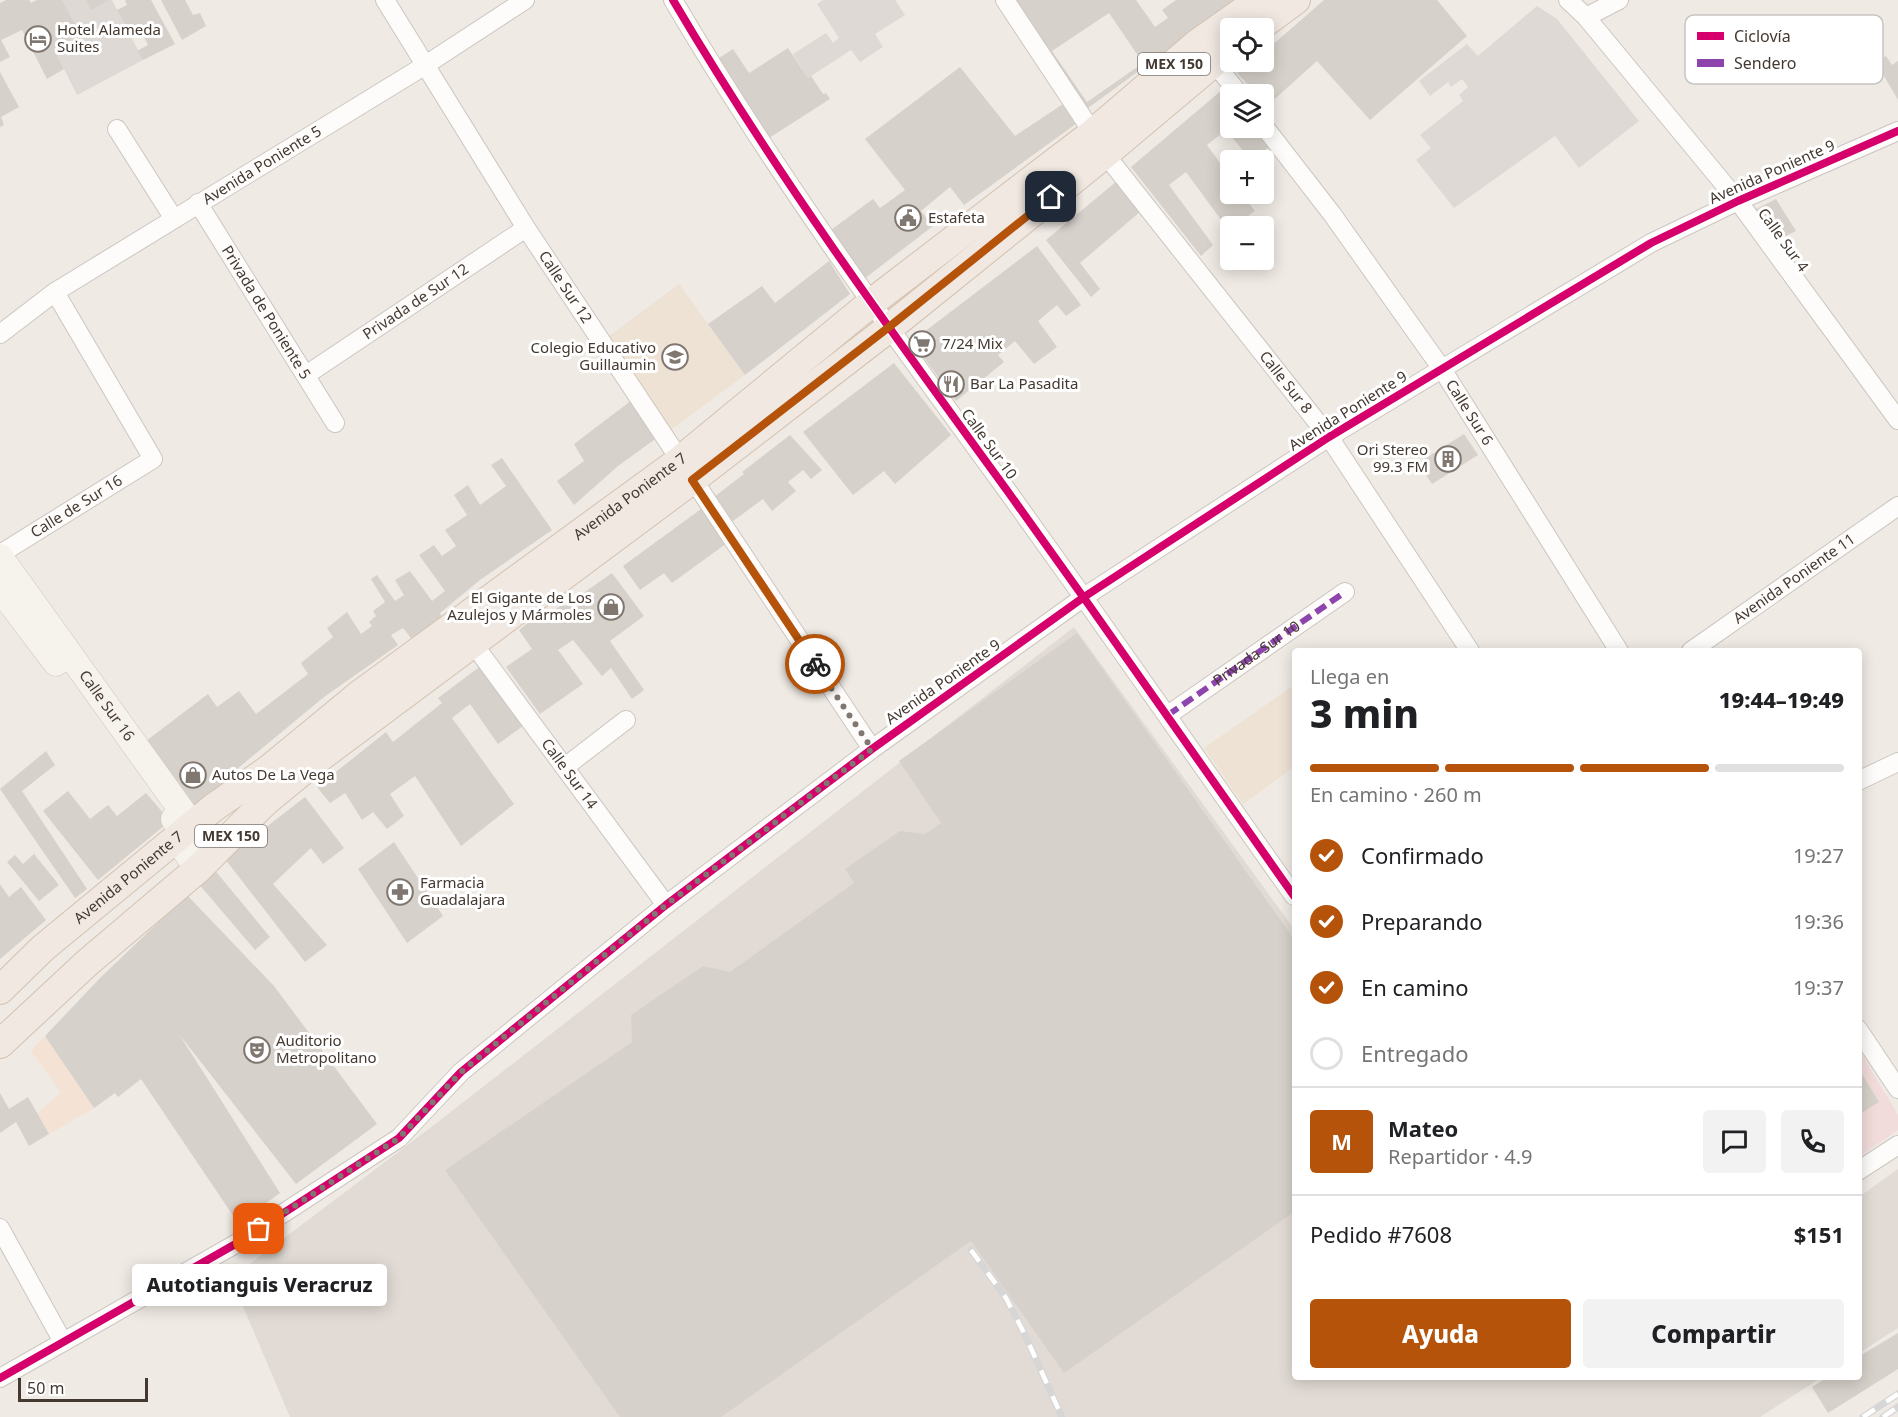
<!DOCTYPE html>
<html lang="es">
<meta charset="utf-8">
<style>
body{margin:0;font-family:"Noto Sans",sans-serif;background:#f2f2f2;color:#202124;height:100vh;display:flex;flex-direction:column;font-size:22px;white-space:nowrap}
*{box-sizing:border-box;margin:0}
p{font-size:20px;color:#757577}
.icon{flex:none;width:33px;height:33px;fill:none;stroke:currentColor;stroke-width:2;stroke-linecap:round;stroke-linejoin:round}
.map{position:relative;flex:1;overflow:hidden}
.panel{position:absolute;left:1292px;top:648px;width:570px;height:732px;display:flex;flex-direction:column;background:#fff;border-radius:6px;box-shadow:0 3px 15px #0003}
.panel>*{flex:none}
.buttons{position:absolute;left:1220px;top:18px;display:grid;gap:12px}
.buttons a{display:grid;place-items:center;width:54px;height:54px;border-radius:6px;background:#fff;box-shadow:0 3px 15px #0003;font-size:30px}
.scale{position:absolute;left:18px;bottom:15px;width:130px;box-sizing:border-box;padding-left:6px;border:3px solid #443931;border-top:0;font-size:16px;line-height:21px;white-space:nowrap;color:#443931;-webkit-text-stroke:4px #fff;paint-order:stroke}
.pin{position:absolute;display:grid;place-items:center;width:51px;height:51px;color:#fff;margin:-26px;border-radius:12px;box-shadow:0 3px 9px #0006}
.courier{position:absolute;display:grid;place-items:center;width:60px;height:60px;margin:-30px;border:4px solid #b45309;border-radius:50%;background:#fff;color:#222;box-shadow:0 2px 8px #0007}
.bubble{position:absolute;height:42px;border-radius:6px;background:#fff;box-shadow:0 3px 15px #0003;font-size:20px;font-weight:800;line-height:42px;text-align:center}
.headline em{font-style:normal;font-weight:800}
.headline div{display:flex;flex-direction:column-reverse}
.headline{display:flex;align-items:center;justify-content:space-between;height:102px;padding:0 18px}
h1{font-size:39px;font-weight:800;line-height:45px}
.bar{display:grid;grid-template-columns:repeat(4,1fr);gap:9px 6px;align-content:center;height:72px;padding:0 18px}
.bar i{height:8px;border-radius:4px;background:#e0e0e0}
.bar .selected{background:#b45309}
.bar p{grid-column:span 4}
.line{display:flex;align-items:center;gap:15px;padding:0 18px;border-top:2px solid #e0e0e0}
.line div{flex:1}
.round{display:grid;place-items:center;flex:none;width:63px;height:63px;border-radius:6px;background:#f2f2f2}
ol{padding:0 18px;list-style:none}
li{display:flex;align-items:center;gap:18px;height:66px}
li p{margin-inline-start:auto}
li .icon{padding:6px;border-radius:50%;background:#b45309;color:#fff;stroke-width:4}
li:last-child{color:#757577}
li i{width:33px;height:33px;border:3px solid #e0e0e0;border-radius:50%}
.cta{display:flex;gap:12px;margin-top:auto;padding:12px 18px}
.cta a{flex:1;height:69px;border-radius:6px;background:#b45309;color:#fff;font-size:24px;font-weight:800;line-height:69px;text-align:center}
.cta a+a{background:#f2f2f2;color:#202124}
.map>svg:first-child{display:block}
.commercial{fill:#f4e2d5}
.industrial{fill:#e2dbd5}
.education{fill:#eee2d5}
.medical{fill:#f2dcdb}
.parking{fill:#ded9d4}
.building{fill:#d7d1cb;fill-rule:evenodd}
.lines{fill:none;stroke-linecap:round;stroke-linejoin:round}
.street-casing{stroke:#cbc6c0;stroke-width:20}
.secondary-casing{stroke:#d0c7bc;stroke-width:27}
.primary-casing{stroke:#d4c2af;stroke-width:30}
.street{stroke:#fdfcfb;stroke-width:18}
.secondary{stroke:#f6f2ec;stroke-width:26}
.primary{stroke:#f0e8e1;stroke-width:28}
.rail-casing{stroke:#d7d6d6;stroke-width:7}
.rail{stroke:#fff;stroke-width:4.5;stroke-dasharray:14;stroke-linecap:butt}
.quiet{stroke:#8e44ad;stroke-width:6;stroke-dasharray:12 6;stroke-linecap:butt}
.cycleway-casing{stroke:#fff;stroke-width:11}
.cycleway{stroke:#d6006c;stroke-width:8}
.done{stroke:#807770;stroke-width:6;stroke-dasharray:0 10.8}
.route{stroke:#b45309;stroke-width:8}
.labels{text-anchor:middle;stroke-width:6;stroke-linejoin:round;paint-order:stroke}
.shield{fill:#fff;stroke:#7c746f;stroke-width:1.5}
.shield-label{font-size:14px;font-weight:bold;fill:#443931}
.poi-label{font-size:15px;fill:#443931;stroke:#fff;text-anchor:start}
.street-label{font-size:15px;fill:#443931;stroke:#fff}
.key{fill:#fff;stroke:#c7c4c1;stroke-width:1.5}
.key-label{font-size:16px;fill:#443931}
</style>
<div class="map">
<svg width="1898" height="1417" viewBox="0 0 1898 1417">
<rect width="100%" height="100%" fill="#efeae4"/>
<path class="commercial" d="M45 1036 94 1108 49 1134 37 1114 61 1092 31 1051Z"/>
<g class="industrial">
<path d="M1074 627 1294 929V1377H1822L1760 1417H290L231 1278 434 1125Z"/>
<path d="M1898 1169V1328L1859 1353V1197Z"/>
</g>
<g class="education">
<path d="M679 284 745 375 669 431 605 339Z"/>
<path d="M1294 685V767L1243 804 1204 748Z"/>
</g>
<path class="medical" d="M1858 1048 1898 1115V1130L1859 1157Z"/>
<g class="parking">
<path d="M62 0H112L143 60 77 95 54 49 81 34Z"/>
<path d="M823 0H895L905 15 875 34 883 47 860 62 851 50 808 78 793 54 826 33 833 43 839 38 817 4Z"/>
<path d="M1537 6 1557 19 1639 121 1579 168 1555 136 1454 208 1416 160 1431 148 1420 135 1463 101 1459 95 1468 87 1462 79 1451 87 1448 82 1430 96 1419 81 1467 44 1478 56Z"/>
</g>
<g class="building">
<path d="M6 0H29L31 3 37 0H62L81 34 54 49 64 69 47 79 22 30 1 40 10 57 0 62V3Z"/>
<path d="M86 0H109L91 10Z"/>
<path d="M125 0H151L175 44 143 60 137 51 148 45 139 26 129 32 117 10 127 5Z"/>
<path d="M161 0H185L193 15 200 13 206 26 182 40Z"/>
<path d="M1013 0H1136L1155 27 1168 18 1162 10 1176 0H1236L1084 111ZM1109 13 1143 63 1087 102 1052 51Z"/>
<path d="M1324 0H1437L1467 36 1370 120 1317 61 1267 106 1263 102V94H1257L1237 73 1252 62H1263V53Z"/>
<path d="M788 48 808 78 811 76 823 94 826 93 830 99 766 140 730 85 734 82 719 58 733 49 749 73Z"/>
<path d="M1886 56 1892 65 1898 61V100L1876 62Z"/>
<path d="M960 67 1015 136 1066 102 1080 121 964 205 950 187 921 211 933 226 864 279 831 230 873 199 880 208 905 190 865 139Z"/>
<path d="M0 72 19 107 1 117 4 125 0 127Z"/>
<path d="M1222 90 1230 100V128H1253L1269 147 1251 160 1226 130 1207 145 1230 177V194H1242L1255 211 1234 226H1230V232L1186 172 1169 185 1213 245 1201 256 1131 167Z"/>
<path d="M1117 181 1141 211 1080 263 1100 289 1091 297 1046 240Z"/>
<path d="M1776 199 1796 231 1771 243 1755 216 1756 209Z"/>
<path d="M1037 246 1081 305 1066 316 1057 305 1038 321 1057 347 1034 364 1015 341 998 355 1004 362 956 401 916 347 915 339Z"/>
<path d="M829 261 850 294 745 375 708 324 762 286 775 303Z"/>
<path d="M894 363 951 435 895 484 884 471 853 495 803 432Z"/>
<path d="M632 400 658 437 618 466 574 505 557 481 584 461 574 444Z"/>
<path d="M1464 434 1478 455 1432 484 1418 463Z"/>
<path d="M790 435 822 470 811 479 803 470 788 482 796 491 772 511 763 499 733 521 714 497 744 474 742 472Z"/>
<path d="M502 458 552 530 480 580 440 613 442 617 411 638 403 628 391 635 398 645 324 697 225 779 227 782 192 810 142 744 208 694 217 707 239 691 256 714 308 674 301 663 333 637 327 628 347 612 361 634 372 626 369 622 376 616 373 611 385 602 371 579 377 575 395 601 404 595 395 580 410 571 432 601 445 591 419 555 434 545 442 556 456 546 445 530 467 515 454 495 468 485 480 505 506 486 491 465Z"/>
<path d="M701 509 727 543 672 583 664 573 640 590 623 566Z"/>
<path d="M612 573 644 616 610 641 644 690 632 699 611 668 602 676 573 640 558 650 583 684 540 714 506 667 532 649 519 630 534 618 537 623 563 604 565 606Z"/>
<path d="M1077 633 1294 939V1212L1064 1373 971 1241 721 1417H620L445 1170 632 1042 631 1015 703 966 730 972 854 883 845 869 900 831 925 834 941 823 899 761Z"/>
<path d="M482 665 526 724 498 744 470 704 452 718 514 804 461 846 415 776 390 794 404 816 387 829 373 812 362 820 345 793 330 803 317 787 386 732 393 742 442 703 438 698Z"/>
<path d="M46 751 55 765 22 791 87 889 75 898 0 789Z"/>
<path d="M68 791 90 819 108 805 117 816 146 793 170 821 98 880 43 811Z"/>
<path d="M305 797 344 848 323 864 311 848 273 884 327 945 305 962 225 859Z"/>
<path d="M394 842 443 916 407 943 358 869Z"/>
<path d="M34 854 59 885 39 901 7 862 15 855 23 864Z"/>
<path d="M213 868 270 937 255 950 198 883Z"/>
<path d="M0 884 9 897 21 887 46 920 0 959Z"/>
<path d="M187 895 274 986 377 1124 296 1184 179 1034 280 1193 238 1223 141 1079 118 1097 115 1093 94 1108 45 1036 102 976Z"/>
<path d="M1858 1067 1879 1102 1858 1115Z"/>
<path d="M0 1093 9 1109 28 1097 49 1134 29 1146 16 1122 0 1133Z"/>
<path d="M1898 1333V1369L1828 1413 1812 1387 1828 1377H1858V1357Z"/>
</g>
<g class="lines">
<g class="street-casing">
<g id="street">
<path id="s1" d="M385 0 526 228 872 749"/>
<path d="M673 0C773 170 890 330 1006 489 1103 624 1199 760 1294 896"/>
<path d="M1005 0 1093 133"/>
<path d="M1568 0 1586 17 1738 201 1898 420"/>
<path d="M1586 17 1619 0"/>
<path d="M1209 56 1239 94"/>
<path id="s2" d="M1263 125 1332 214 1442 369 1619 651"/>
<path d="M117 129 174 219"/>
<path id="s3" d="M1105 154 1329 437 1470 651"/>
<path id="s4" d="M198 203 335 423"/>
<path id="s5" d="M0 334 55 292 424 66 525 0"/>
<path id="s6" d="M306 375 526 228"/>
<path id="s7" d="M0 554 153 459 55 292"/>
<path id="s8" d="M472 642 666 905"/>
<path id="s9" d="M1691 651 1898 506"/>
<path id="s10" d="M1168 715 1345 592"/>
<path d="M565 767 626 720"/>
<path d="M1858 781 1898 762"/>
<path d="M1858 1029 1898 1089"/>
<path d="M1858 1171 1898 1145"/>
<path d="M0 1228 63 1342"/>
<path d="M0 1378 239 1242 399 1138 461 1072 666 905 872 749 1084 597 1329 437 1651 243 1738 201 1898 131"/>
</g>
</g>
<g class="secondary-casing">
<g id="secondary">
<path id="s11" d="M0 557 213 854"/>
<path d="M0 589 56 663"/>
<path d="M174 819 184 832 186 852 198 869"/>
</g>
</g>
<g class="primary-casing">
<g id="primary">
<path d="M1258 28 1296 0"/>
<path id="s12" d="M0 990 43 948 213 808 269 769 360 694 679 461 871 303 1093 133 1198 43 1259 0"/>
<path d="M0 1044 87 963 198 869 265 802 315 761 692 480 889 328 1105 154 1230 49"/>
</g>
</g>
<use href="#street" class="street"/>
<use href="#secondary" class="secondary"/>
<use href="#primary" class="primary"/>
<g class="rail-casing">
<g id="rail">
<path d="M971 1250 1006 1298 1025 1335 1062 1417"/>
<path d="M1863 1417 1898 1394"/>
<path d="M1883 1417 1898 1407"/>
</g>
</g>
<use href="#rail" class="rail"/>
<path class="quiet" d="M1168 715 1345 592"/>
<g class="cycleway-casing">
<g id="cycleway">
<path d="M673 0C773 170 890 330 1006 489 1103 624 1199 760 1294 896"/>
<path d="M0 1378 239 1242 399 1138 461 1072 666 905 872 749 1084 597 1329 437 1651 243 1738 201 1898 131"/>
</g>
</g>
<use href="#cycleway" class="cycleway"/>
</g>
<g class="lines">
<path class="done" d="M259 1229 399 1138 461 1072 666 905 872 749 815 664"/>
<path class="route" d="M815 664 692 480 889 327 1051 197"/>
</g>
<defs>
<g id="hotel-ring" transform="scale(1.35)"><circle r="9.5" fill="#fff" stroke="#807770" stroke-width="1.5"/><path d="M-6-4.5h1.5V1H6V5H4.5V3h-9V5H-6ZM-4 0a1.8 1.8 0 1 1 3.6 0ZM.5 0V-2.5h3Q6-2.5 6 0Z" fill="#807770"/></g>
<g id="civic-ring" transform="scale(1.35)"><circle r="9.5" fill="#fff" stroke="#807770" stroke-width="1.5"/><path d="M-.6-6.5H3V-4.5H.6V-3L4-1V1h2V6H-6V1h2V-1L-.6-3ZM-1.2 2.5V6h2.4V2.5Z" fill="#807770"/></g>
<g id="supermarket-ring" transform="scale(1.35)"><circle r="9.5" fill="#fff" stroke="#807770" stroke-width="1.5"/><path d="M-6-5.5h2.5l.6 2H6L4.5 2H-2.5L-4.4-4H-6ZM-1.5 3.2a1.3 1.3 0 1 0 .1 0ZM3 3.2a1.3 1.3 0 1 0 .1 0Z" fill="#807770"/></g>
<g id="school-ring" transform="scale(1.35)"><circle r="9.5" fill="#fff" stroke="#807770" stroke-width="1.5"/><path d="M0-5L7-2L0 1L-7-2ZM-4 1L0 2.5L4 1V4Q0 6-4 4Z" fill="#807770"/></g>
<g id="restaurant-ring" transform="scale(1.35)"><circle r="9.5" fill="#fff" stroke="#807770" stroke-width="1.5"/><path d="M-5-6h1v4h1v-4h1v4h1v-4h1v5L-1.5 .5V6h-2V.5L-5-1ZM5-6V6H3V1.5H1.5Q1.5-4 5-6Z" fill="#807770"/></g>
<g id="building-ring" transform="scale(1.35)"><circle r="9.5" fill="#fff" stroke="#807770" stroke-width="1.5"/><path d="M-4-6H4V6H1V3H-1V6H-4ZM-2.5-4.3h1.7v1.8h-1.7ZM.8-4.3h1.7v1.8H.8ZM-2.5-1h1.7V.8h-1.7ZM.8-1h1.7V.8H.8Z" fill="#807770"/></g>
<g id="shop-ring" transform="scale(1.35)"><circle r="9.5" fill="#fff" stroke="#807770" stroke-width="1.5"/><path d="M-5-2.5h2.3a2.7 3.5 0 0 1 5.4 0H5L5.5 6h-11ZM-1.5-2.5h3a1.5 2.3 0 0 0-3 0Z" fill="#807770"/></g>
<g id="pharmacy-ring" transform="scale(1.35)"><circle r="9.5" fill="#fff" stroke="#807770" stroke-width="1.5"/><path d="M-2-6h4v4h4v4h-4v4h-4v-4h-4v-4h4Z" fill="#807770"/></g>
<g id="theatre-ring" transform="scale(1.35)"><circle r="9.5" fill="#fff" stroke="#807770" stroke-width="1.5"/><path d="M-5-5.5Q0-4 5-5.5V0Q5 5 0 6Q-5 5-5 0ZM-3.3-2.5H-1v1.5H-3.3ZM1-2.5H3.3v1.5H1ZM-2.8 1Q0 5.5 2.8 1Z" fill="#807770"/></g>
</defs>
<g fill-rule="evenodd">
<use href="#hotel-ring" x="38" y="39"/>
<use href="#civic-ring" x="908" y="218"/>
<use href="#supermarket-ring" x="922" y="344"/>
<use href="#school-ring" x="675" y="357"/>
<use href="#restaurant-ring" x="951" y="384"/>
<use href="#building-ring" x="1448" y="459"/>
<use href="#shop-ring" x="611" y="607"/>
<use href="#shop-ring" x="193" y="775"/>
<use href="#pharmacy-ring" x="400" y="892"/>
<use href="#theatre-ring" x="257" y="1050"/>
</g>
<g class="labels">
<g class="shield">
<rect x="1138" y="53" width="72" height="22" rx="4.5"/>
<rect x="195" y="825" width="72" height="22" rx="4.5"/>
</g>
<g class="shield-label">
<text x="1174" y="69">MEX 150</text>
<text x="231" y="841">MEX 150</text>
</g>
<g class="poi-label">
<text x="57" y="35">Hotel Alameda<tspan x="57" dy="17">Suites</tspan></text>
<text x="928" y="223">Estafeta</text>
<text x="942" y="349">7/24 Mix</text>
<text x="656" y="353" text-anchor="end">Colegio Educativo<tspan x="656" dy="17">Guillaumin</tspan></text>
<text x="970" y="389">Bar La Pasadita</text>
<text x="1428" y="455" text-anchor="end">Ori Stereo<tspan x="1428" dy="17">99.3 FM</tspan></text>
<text x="592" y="603" text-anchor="end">El Gigante de Los<tspan x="592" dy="17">Azulejos y Mármoles</tspan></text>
<text x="212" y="780">Autos De La Vega</text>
<text x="420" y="888">Farmacia<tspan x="420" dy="17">Guadalajara</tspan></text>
<text x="276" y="1046">Auditorio<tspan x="276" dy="17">Metropolitano</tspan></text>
</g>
<g class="street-label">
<text dy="5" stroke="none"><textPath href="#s5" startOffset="312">Avenida Poniente 5</textPath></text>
<text transform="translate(1772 172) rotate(-24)" y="5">Avenida Poniente 9</text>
<text transform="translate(1783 240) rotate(54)" y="5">Calle Sur 4</text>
<text dy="5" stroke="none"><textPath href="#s1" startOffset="339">Calle Sur 12</textPath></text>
<text dy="5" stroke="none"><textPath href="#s6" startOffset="132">Privada de Sur 12</textPath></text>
<text dy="5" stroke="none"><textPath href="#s4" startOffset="129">Privada de Poniente 5</textPath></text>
<text dy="5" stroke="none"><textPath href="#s3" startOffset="291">Calle Sur 8</textPath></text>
<text transform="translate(1348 411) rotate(-32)" y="5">Avenida Poniente 9</text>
<text dy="5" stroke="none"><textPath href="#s2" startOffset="354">Calle Sur 6</textPath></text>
<text transform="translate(989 444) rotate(54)" y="5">Calle Sur 10</text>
<text dy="5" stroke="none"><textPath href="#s12" startOffset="801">Avenida Poniente 7</textPath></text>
<text dy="5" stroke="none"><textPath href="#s7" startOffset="90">Calle de Sur 16</textPath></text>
<text dy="5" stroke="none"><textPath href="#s9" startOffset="126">Avenida Poniente 11</textPath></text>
<text dy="5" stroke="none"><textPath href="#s10" startOffset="108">Privada Sur 10</textPath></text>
<text transform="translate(943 682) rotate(-35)" y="5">Avenida Poniente 9</text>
<text dy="5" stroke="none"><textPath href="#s11" startOffset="183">Calle Sur 16</textPath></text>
<text dy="5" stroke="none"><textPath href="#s8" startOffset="164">Calle Sur 14</textPath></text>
<text dy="5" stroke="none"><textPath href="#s12" startOffset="171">Avenida Poniente 7</textPath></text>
</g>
</g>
<rect x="1685" y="15" width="198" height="69" rx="9" class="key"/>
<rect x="1697" y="32" width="27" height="8" fill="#d6006c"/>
<rect x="1697" y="59" width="27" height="8" fill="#8e44ad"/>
<g class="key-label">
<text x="1734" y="42">Ciclovía</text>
<text x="1734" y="69">Sendero</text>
</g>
</svg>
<div class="buttons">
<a><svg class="icon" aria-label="locate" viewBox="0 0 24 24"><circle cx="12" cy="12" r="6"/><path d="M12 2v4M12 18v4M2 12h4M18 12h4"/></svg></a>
<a><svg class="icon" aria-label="layers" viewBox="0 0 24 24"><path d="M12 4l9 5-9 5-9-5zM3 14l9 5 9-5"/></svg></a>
<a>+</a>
<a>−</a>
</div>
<div class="scale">50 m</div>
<div class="pin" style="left:259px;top:1229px;background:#ea580c"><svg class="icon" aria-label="bag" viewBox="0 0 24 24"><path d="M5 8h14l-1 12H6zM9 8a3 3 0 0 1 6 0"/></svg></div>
<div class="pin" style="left:1051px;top:197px;background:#1f2937"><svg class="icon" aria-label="home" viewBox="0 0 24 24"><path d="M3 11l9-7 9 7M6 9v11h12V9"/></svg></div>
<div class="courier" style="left:815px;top:664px"><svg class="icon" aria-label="bike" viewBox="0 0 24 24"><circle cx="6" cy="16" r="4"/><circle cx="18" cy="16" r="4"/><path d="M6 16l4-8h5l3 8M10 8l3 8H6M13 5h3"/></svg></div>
<div class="bubble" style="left:132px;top:1264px;width:255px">Autotianguis Veracruz</div>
<section class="panel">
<div class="headline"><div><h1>3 min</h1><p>Llega en</p></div><em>19:44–19:49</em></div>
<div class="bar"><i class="selected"></i><i class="selected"></i><i class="selected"></i><i></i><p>En camino · 260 m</p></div>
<ol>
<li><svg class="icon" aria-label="check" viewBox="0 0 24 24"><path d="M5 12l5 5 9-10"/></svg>Confirmado<p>19:27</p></li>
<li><svg class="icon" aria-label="check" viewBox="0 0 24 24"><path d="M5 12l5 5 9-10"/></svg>Preparando<p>19:36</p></li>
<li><svg class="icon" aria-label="check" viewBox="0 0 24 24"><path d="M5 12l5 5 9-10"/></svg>En camino<p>19:37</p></li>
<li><i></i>Entregado</li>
</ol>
<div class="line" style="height:108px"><b class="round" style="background:#b45309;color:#fff">M</b><div><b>Mateo</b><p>Repartidor · 4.9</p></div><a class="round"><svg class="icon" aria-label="chat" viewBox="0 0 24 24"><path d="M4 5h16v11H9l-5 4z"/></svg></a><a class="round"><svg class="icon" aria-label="phone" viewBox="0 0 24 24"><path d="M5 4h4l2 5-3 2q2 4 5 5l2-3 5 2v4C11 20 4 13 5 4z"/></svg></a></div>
<div class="line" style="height:78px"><div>Pedido #7608</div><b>$151</b></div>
<div class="cta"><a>Ayuda</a><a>Compartir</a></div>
</section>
</div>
